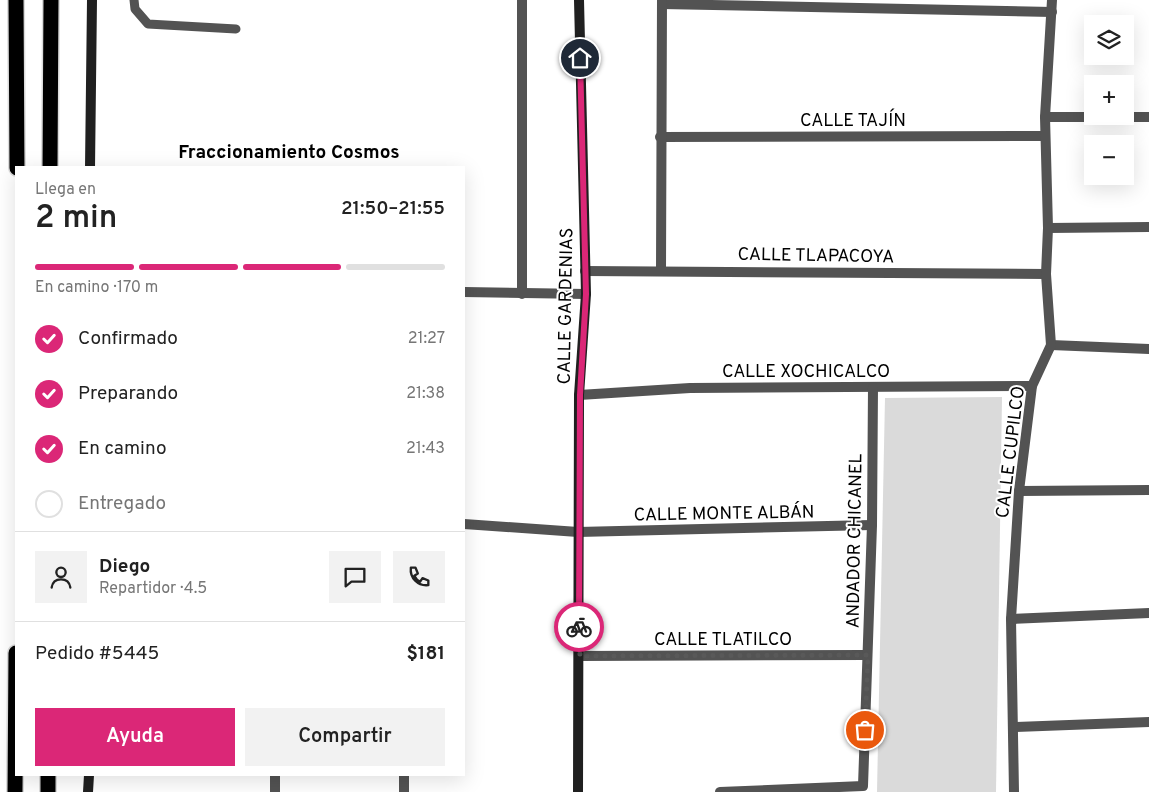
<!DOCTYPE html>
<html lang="es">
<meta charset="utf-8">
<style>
body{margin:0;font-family:Overpass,sans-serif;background:#f2f2f2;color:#222;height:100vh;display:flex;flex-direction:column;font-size:19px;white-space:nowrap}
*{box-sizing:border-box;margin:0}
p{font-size:16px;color:#767676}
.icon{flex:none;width:28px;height:28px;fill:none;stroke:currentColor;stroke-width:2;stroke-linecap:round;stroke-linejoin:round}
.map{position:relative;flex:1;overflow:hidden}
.sheet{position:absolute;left:15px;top:166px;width:450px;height:610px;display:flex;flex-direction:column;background:#fff;border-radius:0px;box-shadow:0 5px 20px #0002}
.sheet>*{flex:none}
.tools{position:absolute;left:1084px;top:15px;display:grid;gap:10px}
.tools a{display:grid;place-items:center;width:50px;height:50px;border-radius:0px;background:#fff;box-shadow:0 5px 20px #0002;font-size:25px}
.pin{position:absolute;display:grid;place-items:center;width:42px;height:42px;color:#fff;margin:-21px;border:2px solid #fff;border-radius:50%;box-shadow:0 1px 5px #0007}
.courier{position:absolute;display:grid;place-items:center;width:50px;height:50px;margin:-25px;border:4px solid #db2777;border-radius:50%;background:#fff;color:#222;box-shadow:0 1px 6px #0007}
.head em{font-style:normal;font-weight:600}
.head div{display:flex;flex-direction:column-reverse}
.head{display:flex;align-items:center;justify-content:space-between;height:85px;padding:0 20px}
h1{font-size:32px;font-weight:600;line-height:38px}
.bar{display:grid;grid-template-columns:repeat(4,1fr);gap:8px 5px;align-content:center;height:60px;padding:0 20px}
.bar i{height:6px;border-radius:4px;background:#e0e0e0}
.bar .on{background:#db2777}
.bar p{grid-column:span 4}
.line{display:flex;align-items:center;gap:12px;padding:0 20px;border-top:1px solid #e0e0e0}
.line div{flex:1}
.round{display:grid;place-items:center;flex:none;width:52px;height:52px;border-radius:0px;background:#f2f2f2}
ol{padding:0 20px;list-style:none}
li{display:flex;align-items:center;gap:15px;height:55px}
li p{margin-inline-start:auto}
li .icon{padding:5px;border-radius:50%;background:#db2777;color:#fff;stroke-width:4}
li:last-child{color:#767676}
li i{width:28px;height:28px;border:2px solid #e0e0e0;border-radius:50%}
.action{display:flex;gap:10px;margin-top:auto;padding:10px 20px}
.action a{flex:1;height:58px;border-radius:0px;background:#db2777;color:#fff;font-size:20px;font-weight:600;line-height:58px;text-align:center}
.action a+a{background:#f2f2f2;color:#222}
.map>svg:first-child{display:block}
.green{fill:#dadada}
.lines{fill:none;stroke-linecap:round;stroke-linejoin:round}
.highway-casing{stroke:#dbdbdb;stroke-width:18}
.lane{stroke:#535353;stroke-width:9}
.street{stroke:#535353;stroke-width:10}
.secondary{stroke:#202020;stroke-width:10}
.highway{stroke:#000;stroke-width:15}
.done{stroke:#595959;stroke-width:5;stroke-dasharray:0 9}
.route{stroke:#db2777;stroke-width:6}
.labels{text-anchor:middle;stroke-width:4;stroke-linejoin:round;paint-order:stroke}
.street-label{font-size:18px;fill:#000;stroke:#fff}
.neighbourhood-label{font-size:19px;font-weight:bold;fill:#000;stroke:#fff}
</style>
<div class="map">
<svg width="1149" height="792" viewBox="0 0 1149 792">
<rect width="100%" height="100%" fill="#fff"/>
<path class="green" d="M1002 397 996 792H877L885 398Z"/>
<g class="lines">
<g class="highway-casing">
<g id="highway">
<path d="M16 0 17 168"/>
<path d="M50 168 51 0"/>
<path d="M15 792 16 653"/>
<path d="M48 792V775"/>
</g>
</g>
<path class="lane" d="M134 0 135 9 148 24 236 29"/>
<g class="street">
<path d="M522 0V294"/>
<path d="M662 4 1052 12"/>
<path d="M1045 117H1149"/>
<path d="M660 137 1045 136"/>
<path d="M1048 228 1149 227"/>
<path d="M661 270 662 0"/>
<path d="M585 271 1046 274"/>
<path d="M464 292 586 294"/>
<path d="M1051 345 1149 349"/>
<path d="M579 395 690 388 1032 386"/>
<path d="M1019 491 1149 490"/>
<path d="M464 524 578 532 872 525"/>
<path d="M1011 619 1149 613"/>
<path d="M579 656 867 655"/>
<path d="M1013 727 1149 722"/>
<path d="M275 775V792"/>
<path d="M404 792V775"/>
<path d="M720 792 863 786 872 525 873 387"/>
<path d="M1014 792 1011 619 1019 491 1032 386 1051 345 1046 274 1048 228 1045 117 1052 0"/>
</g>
<g class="secondary">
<path d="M90 168 92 0"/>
<path d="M88 792 89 775"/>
<path d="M578 792 579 395 586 294 579 0"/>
</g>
<use href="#highway" class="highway"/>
</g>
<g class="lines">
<path class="done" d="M579 627 580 656 868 655 865 730"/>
<path class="route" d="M579 627 580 395 586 294 580 58"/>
</g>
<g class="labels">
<g class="street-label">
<text x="853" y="126">CALLE TAJÍN</text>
<text transform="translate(816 255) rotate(1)" y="6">CALLE TLAPACOYA</text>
<text transform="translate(565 306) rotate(-89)" y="6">CALLE GARDENIAS</text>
<text x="806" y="377">CALLE XOCHICALCO</text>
<text transform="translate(1010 452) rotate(-83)" y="6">CALLE CUPILCO</text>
<text transform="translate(724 513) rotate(-1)" y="6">CALLE MONTE ALBÁN</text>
<text transform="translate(854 541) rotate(-89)" y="6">ANDADOR CHICANEL</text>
<text x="723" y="645">CALLE TLATILCO</text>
</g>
<g class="neighbourhood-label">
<text x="289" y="158">Fraccionamiento Cosmos</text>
</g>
</g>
</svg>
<div class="tools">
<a><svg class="icon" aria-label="layers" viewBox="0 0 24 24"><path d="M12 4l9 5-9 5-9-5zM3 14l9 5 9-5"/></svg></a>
<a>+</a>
<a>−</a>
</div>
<div class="pin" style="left:865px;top:730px;background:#ea580c"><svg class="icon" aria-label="bag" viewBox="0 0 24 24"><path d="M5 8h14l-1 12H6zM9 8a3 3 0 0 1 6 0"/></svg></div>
<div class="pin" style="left:580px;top:58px;background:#1f2937"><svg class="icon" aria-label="home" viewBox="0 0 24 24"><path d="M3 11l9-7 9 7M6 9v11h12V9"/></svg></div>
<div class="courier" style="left:579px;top:627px"><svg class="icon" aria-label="bike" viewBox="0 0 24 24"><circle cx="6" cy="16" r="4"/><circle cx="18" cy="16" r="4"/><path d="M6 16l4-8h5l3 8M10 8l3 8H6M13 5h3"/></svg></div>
<section class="sheet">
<div class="head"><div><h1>2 min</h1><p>Llega en</p></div><em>21:50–21:55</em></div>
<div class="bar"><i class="on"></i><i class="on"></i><i class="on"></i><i></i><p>En camino · 170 m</p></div>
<ol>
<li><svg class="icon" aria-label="check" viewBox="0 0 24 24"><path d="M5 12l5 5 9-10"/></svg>Confirmado<p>21:27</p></li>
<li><svg class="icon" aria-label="check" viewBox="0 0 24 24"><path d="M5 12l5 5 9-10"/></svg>Preparando<p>21:38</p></li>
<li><svg class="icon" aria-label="check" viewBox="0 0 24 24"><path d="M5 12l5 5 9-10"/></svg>En camino<p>21:43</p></li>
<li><i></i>Entregado</li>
</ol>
<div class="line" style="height:90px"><a class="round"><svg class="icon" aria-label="person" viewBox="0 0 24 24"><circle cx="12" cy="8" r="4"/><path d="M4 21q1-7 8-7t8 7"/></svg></a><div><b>Diego</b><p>Repartidor · 4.5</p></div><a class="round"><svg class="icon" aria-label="chat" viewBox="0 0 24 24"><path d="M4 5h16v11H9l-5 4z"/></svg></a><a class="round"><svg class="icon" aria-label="phone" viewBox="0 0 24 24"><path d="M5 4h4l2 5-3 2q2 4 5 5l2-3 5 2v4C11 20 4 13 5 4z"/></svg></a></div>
<div class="line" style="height:65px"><div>Pedido #5445</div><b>$181</b></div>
<div class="action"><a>Ayuda</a><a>Compartir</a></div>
</section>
</div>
